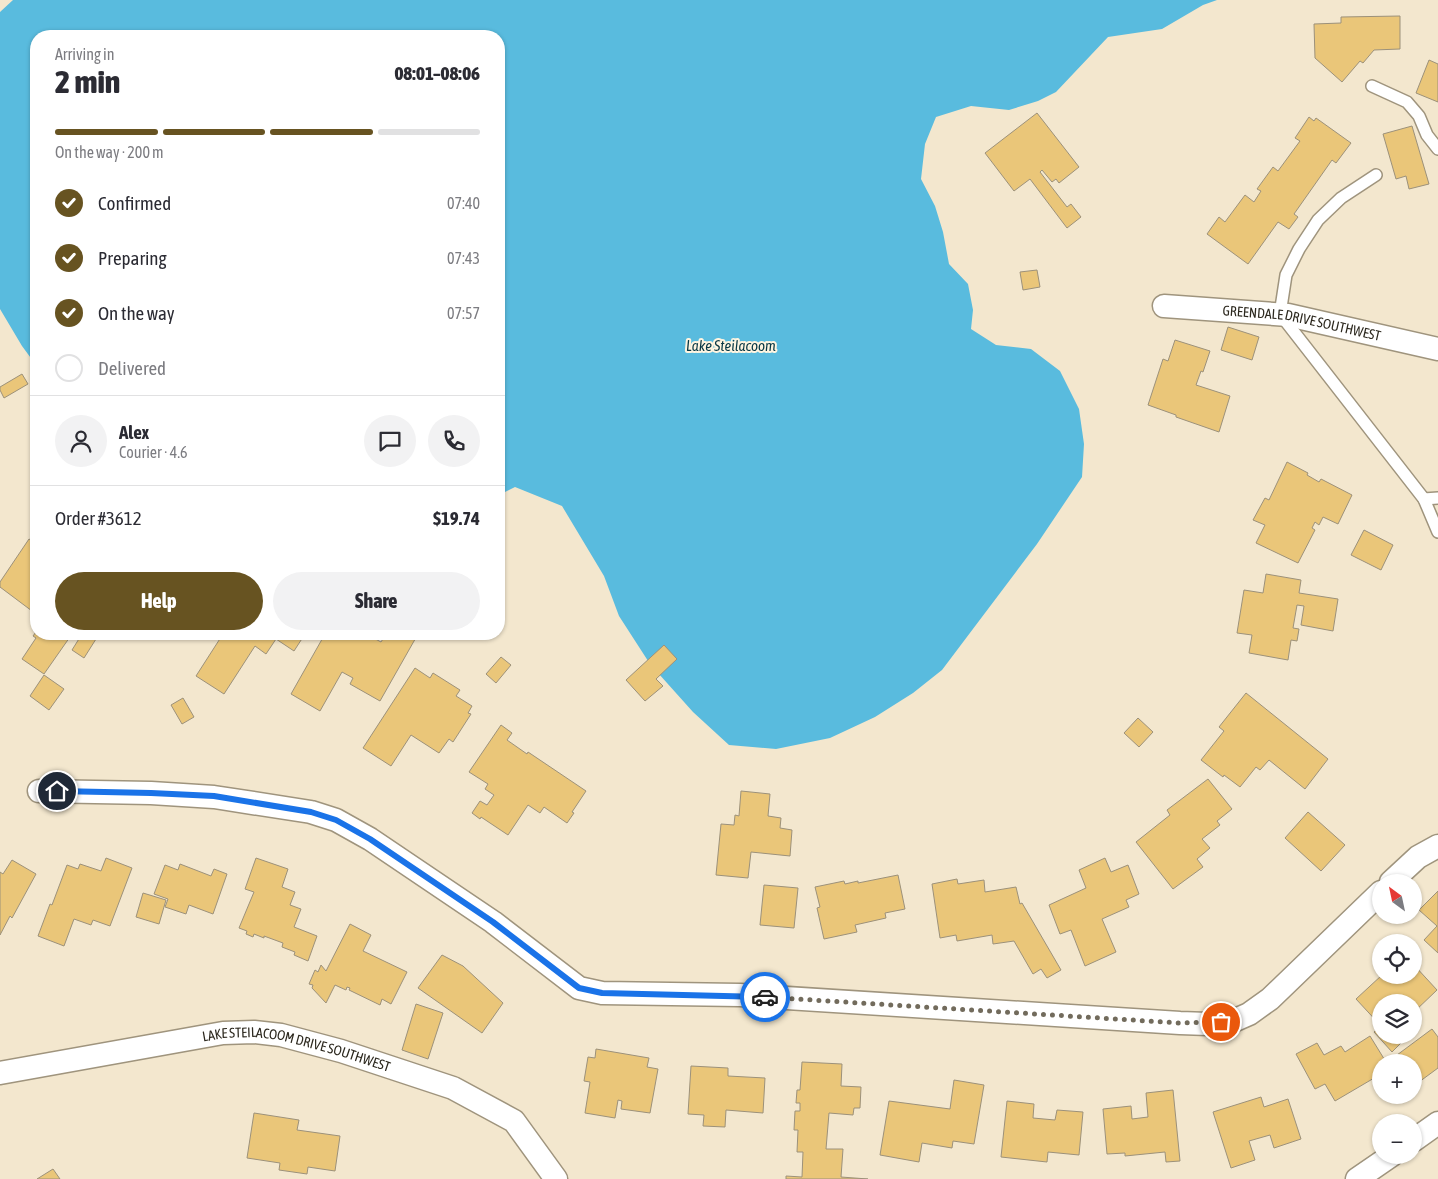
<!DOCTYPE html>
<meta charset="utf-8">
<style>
body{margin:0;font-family:"Asap Condensed",sans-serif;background:#f2f2f3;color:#2b2b33;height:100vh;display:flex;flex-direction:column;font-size:19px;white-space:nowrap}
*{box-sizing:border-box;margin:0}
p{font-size:16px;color:#7c7c81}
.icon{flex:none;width:28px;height:28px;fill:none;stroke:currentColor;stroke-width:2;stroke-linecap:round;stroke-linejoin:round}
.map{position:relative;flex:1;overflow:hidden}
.sheet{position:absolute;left:30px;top:30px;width:475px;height:610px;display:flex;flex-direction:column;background:#fff;border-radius:20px;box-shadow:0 1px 4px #0004}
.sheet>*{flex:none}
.needle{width:32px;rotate:327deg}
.buttons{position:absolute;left:1372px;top:874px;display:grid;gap:10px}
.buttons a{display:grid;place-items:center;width:50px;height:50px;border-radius:50%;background:#fff;box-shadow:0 1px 4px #0004;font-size:25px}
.pin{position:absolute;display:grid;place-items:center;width:42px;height:42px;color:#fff;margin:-21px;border:2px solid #fff;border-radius:50%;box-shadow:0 1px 5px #0007}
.courier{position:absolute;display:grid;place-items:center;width:50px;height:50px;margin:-25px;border:4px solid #1a73e8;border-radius:50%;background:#fff;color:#222;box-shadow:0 1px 6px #0007}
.summary em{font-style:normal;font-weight:800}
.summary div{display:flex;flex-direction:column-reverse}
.summary{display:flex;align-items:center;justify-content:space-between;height:85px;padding:0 25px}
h1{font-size:32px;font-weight:800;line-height:38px}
.bar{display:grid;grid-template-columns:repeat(4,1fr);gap:8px 5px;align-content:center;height:60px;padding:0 25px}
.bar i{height:6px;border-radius:4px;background:#e1e1e2}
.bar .selected{background:#675321}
.bar p{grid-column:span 4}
.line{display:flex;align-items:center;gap:12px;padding:0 25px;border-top:1px solid #e1e1e2}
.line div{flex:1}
.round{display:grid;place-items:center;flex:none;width:52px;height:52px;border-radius:26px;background:#f2f2f3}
ol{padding:0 25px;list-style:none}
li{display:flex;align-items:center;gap:15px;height:55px}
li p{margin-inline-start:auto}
li .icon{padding:5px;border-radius:50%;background:#675321;color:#fff;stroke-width:4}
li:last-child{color:#7c7c81}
li i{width:28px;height:28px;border:2px solid #e1e1e2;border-radius:50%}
.action{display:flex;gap:10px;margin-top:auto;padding:10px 25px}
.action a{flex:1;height:58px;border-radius:30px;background:#675321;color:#fff;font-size:20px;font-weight:800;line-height:58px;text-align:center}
.action a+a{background:#f2f2f3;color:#2b2b33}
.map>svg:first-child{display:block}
.water{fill:#59bbde}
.building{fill:#eac679;stroke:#9c917a}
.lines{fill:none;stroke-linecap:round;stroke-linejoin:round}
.lane-casing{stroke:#9f947d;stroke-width:14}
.street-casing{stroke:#9f947d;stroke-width:25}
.lane{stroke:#fff;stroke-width:11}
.street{stroke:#fff;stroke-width:22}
.done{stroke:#726b5c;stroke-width:5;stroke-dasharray:0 9}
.route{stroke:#1a73e8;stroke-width:6}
.labels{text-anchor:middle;stroke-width:4;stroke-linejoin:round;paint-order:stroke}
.street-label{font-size:14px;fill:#2c281e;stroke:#fff5e1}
.water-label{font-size:15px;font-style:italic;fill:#073644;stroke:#fff5e1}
</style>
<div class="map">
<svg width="1438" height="1179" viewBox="0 0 1438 1179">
<rect width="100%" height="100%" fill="#f3e7ce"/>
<path class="water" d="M13 0H1217L1203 5 1162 29 1108 37 1056 92 1038 101 1009 110 971 106 936 117 925 144 921 179 935 206 943 232 949 264 968 284 973 310 971 329 996 345 1031 349 1060 371 1079 409 1084 444 1082 477 1037 544 942 670 913 693 875 717 830 738 776 749 729 745 693 712 650 664 619 616 604 576 562 506 515 487 499 495V36H36V365L22 346 0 309V12Z"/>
<g class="building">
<path d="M1400 16V49L1374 50 1363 63 1360 61 1342 82 1315 58 1314 24 1341 23V17Z"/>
<path d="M1429 60 1438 64V102L1416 93Z"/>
<path d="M1037 113 1079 167 1059 183 1056 179 1052 182 1042 170 1040 172 1067 207 1071 204 1081 217 1067 228 1030 179 1014 191 985 153Z"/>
<path d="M1309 117 1314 121 1316 118 1351 143 1336 163 1332 160 1294 214 1298 217 1289 229 1278 222 1248 264 1207 234 1219 217 1225 222 1245 195 1254 202 1261 191 1257 189 1273 167 1278 171 1300 141 1295 138Z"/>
<path d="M1412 126 1429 184 1409 189 1406 176 1396 179 1383 134Z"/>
<path d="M1037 270 1040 287 1023 290 1020 272Z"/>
<path d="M1228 327 1259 337 1252 360 1221 350Z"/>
<path d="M1175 340 1210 351 1203 372 1201 371 1196 385 1230 396 1219 432 1176 417V415L1148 405 1163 359 1168 361Z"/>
<path d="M22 374 28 384 4 398 0 390V387Z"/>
<path d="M1287 462 1308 473 1307 475 1319 482 1321 479 1352 495 1338 524 1323 517 1319 525 1315 522 1312 528 1315 530 1298 563 1256 543 1265 525 1253 520 1265 498 1269 500Z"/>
<path d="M1364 530 1393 545 1381 570 1351 555Z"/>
<path d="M29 539 36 543V614L0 587V582Z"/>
<path d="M1266 574 1301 580 1299 593 1338 599 1333 631 1301 625 1304 606 1297 605 1293 628 1299 629 1297 641 1291 640 1288 660 1249 653 1252 635 1237 633 1244 590 1263 593Z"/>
<path d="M36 632V634H72L44 674 22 659 36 638 33 636Z"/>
<path d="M82 634H88L96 639 84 658 72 650Z"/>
<path d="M223 634H305L294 651 276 639 266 654 255 646 224 694 196 676Z"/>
<path d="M325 634H366L381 642 386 634H418L380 701 350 684 353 678 342 672 320 711 291 694Z"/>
<path d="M664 645 677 659 656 679 663 686 645 701 626 680Z"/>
<path d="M501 657 511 665 496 683 486 674Z"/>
<path d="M415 668 430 678 433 673 460 690 456 696 472 706 468 713 471 714 453 742 449 739 439 753 411 735 391 766 363 748Z"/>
<path d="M44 675 64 689 49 710 30 696Z"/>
<path d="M1246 693 1328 759 1305 789 1269 760 1260 770 1256 767 1240 787 1224 775 1223 777 1201 760 1224 731 1219 727Z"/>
<path d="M183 698 194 717 182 724 171 705Z"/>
<path d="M1138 718 1153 732 1139 747 1124 733Z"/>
<path d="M501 725 512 733 507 740 527 754 528 752 586 791 572 812 574 813 567 823 544 807 540 813 528 805 508 835 481 817 480 819 472 813 480 801 487 805 494 795 485 789 488 784 469 772Z"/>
<path d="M1208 779 1232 809 1217 821 1220 825 1202 839 1210 848 1197 859 1203 867 1173 889 1136 842 1170 815 1167 810Z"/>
<path d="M741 791 770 794 768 816 781 818 780 828 792 830 790 856 751 852 748 878 716 875 721 824 734 825 735 815 739 816Z"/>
<path d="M1308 812 1345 845 1321 871 1285 838Z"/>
<path d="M106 858 132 868 110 926 93 920 91 925 74 919 64 946 38 936 50 904 52 905 67 865 78 869 80 864 101 871Z"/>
<path d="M256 858 288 869 282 887 295 892 290 905 301 909 294 927 317 936 308 961 294 955 295 952 282 947 283 943 264 936V938L254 934 253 937 246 934 247 931 239 928 254 892 245 889Z"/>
<path d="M1105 858 1111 872 1128 865 1139 894 1126 900 1129 907 1102 919 1116 952 1085 966 1071 930 1060 934 1049 905 1086 888 1079 870Z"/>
<path d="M12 860 36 874 12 918 10 916 0 935V872L3 874Z"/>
<path d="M180 864 211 876 214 869 227 874 213 914 189 905 186 914 165 907 168 899 154 894 165 865 178 870Z"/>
<path d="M898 875 905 909 885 913 886 918 855 925 857 932 824 939 817 908 820 907 815 887 844 881 845 884 858 881V883Z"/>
<path d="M957 879 958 884 984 880 985 892 1016 887 1020 904 1022 903 1061 970 1047 978 1041 969 1033 974 1014 941 993 944 992 935 957 941 956 935 940 938 932 884Z"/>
<path d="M764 885 798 888 794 928 760 925Z"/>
<path d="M1438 891V953L1424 940 1437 926 1419 910Z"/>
<path d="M143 893 166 900 159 924 136 917Z"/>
<path d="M350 924 371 935 363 951 407 972 391 1004 382 999 380 1005 349 990 350 988 347 987 346 990 335 985 326 1003 312 988 313 985 309 984 315 970 318 972 321 965 326 971Z"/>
<path d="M442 955 463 966 503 1003 482 1033 418 988Z"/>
<path d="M1414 965 1437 990 1414 1012V1002H1381V1035H1399L1404 1040 1392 1052 1374 1032 1381 1026 1356 999 1382 975H1414Z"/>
<path d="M416 1004 443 1013 428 1059 402 1050Z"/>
<path d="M1432 1029 1438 1037V1068L1419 1082 1414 1076V1062H1403L1397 1055Z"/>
<path d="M1370 1036 1386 1062H1381V1074L1335 1101 1325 1084 1315 1089 1296 1054 1317 1043 1324 1055 1341 1046 1345 1052Z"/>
<path d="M596 1049 649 1058 647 1067 658 1069 650 1113 621 1109 622 1101 618 1100 615 1118 585 1113 590 1082 584 1081 588 1057 595 1058Z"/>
<path d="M802 1062 842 1064 841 1086 861 1087 860 1108H854L853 1115 829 1113 826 1149H843L841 1177 868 1179H786V1176L802 1177 803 1152H797L798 1130H794L795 1111H800V1103H796L797 1090H800Z"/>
<path d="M691 1066 728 1068V1076L765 1078 763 1113 726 1110 725 1127 703 1126 704 1115 688 1114Z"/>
<path d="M954 1080 984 1085 974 1144 953 1141 952 1148 922 1143 919 1162 880 1155 889 1101 950 1109Z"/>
<path d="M1173 1090 1180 1161 1166 1162 1165 1152 1125 1156V1153L1107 1154 1103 1109 1131 1106 1132 1119 1148 1117 1146 1093Z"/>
<path d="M1261 1097 1264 1107 1288 1099 1301 1139 1274 1148 1270 1135 1249 1141 1255 1160 1231 1168 1213 1112Z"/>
<path d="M1007 1101 1034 1104 1033 1118 1055 1120 1057 1110 1083 1112 1079 1155 1048 1152 1047 1162 1001 1157Z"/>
<path d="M254 1113 299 1120 297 1130 340 1136 335 1171 308 1167 307 1174 279 1170 280 1163 247 1158Z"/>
<path d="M53 1169 60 1179H37Z"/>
</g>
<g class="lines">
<g class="lane-casing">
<g id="lane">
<path d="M1372 86 1407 102 1419 116 1427 135 1438 149"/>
<path d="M1376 175 1341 198 1318 220 1299 249 1286 275 1280 314 1424 499 1438 532"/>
<path d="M1424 499 1438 498"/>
</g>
</g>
<g class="street-casing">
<g id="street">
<path id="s1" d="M1164 306 1288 315 1438 349"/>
<path d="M39 791 151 793 214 797 311 812 336 820 370 839 493 922 579 988 602 993 740 995 1180 1023 1208 1024 1233 1021 1249 1014 1270 999 1381 892"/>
<path d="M1391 882 1418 857 1438 846"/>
<path id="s2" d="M0 1073 223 1033 254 1032 281 1035 341 1051 453 1088 514 1121 556 1179"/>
<path d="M1414 1140 1438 1123"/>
<path d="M1357 1179 1392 1155"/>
</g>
</g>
<use href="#lane" class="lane"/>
<use href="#street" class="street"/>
</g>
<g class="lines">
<path class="done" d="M765 997 1180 1023 1221 1022"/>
<path class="route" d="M57 791 151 793 214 796 311 812 336 820 370 839 493 922 579 988 602 993 765 997"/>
</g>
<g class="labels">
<g class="street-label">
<text dy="5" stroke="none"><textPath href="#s1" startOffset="139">GREENDALE DRIVE SOUTHWEST</textPath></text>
<text dy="5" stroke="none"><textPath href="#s2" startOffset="302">LAKE STEILACOOM DRIVE SOUTHWEST</textPath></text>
</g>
<g class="water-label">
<text x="731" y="351">Lake Steilacoom</text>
</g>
</g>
</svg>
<div class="buttons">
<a><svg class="needle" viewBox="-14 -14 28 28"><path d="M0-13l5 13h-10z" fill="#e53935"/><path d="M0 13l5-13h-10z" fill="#7c7c81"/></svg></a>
<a><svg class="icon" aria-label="locate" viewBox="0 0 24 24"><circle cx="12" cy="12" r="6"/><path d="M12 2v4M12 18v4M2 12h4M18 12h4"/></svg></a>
<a><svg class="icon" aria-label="layers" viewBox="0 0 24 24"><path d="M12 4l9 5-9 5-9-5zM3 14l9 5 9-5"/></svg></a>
<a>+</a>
<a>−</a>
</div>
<div class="pin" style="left:1221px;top:1022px;background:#ea580c"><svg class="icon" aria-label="bag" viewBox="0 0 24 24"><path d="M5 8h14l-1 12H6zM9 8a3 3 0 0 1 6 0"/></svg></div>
<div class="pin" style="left:57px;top:791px;background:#1f2937"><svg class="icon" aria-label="home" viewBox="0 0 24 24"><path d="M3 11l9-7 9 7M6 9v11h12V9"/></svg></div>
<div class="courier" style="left:765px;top:997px"><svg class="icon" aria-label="car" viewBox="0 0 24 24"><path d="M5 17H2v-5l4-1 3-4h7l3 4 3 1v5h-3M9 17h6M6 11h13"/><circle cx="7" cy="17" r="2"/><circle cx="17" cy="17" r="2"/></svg></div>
<section class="sheet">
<div class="summary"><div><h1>2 min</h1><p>Arriving in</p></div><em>08:01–08:06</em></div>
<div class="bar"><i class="selected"></i><i class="selected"></i><i class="selected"></i><i></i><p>On the way · 200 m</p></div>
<ol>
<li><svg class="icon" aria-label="check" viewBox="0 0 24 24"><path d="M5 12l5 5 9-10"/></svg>Confirmed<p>07:40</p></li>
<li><svg class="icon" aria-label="check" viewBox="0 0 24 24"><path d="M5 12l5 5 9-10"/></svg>Preparing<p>07:43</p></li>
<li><svg class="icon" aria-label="check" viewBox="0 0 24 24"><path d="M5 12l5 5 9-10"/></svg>On the way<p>07:57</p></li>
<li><i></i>Delivered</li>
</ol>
<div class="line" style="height:90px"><a class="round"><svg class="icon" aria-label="person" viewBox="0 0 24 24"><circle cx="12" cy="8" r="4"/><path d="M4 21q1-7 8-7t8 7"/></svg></a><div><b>Alex</b><p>Courier · 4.6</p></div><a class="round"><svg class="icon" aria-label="chat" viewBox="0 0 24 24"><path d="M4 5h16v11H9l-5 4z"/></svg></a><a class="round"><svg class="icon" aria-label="phone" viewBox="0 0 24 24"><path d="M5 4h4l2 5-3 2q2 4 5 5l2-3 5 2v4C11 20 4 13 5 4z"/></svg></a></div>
<div class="line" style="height:65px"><div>Order #3612</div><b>$19.74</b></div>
<div class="action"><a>Help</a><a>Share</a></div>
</section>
</div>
